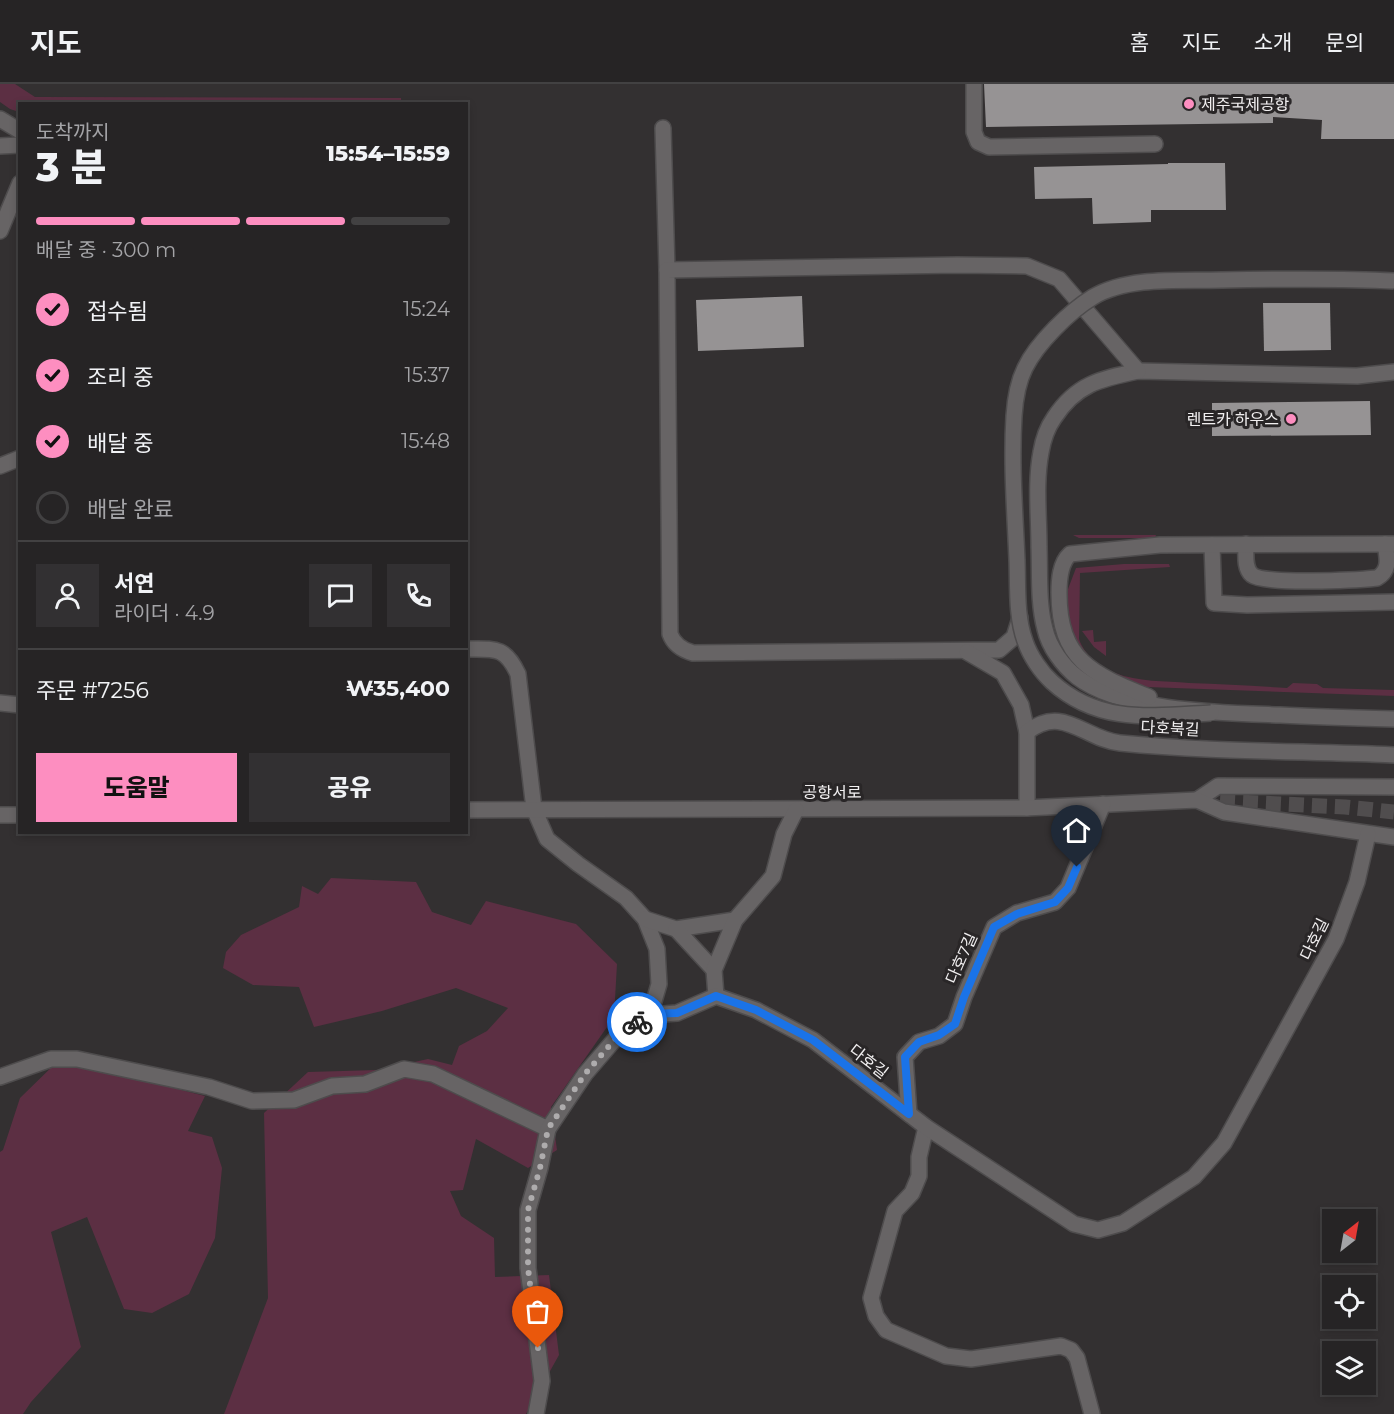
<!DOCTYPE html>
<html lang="ko">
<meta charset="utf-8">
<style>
body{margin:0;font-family:Montserrat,"Noto Sans KR",sans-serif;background:#323032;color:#f1f3f6;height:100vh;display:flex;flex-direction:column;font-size:22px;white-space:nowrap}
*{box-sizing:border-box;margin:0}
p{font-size:20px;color:#a4a4a7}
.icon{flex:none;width:33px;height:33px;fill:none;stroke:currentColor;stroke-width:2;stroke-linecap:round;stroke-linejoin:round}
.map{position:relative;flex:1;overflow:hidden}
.side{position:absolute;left:18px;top:18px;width:450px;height:732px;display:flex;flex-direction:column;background:#262425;border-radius:0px;box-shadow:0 3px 9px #0003,0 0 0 2px #424142}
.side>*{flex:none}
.needle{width:39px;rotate:31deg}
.fabs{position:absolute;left:1322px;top:1125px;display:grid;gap:12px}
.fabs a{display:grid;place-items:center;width:54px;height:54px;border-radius:0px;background:#262425;box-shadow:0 3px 9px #0003,0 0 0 2px #424142;font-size:30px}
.pin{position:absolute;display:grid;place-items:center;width:51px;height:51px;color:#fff;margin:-62px -26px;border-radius:50% 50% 50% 0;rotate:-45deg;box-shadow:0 0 6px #0007}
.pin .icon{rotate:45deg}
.courier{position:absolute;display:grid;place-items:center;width:60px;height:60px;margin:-30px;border:4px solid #1a73e8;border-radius:50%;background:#fff;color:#222;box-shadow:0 2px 8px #0007}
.summary em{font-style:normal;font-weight:800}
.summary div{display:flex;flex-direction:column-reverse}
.summary{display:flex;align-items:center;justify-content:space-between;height:102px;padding:0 18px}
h1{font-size:39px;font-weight:800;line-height:45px}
.bar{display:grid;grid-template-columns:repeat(4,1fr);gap:9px 6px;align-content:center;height:72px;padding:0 18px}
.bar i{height:8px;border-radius:4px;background:#424142}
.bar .on{background:#fd8ec0}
.bar p{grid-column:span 4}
.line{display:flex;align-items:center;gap:15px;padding:0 18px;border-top:2px solid #424142}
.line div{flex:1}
.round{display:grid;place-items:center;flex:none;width:63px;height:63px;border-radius:0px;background:#323032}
ol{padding:0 18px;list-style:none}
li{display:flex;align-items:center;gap:18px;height:66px}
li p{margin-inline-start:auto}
li .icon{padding:6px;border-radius:50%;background:#fd8ec0;color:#111;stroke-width:4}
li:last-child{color:#a4a4a7}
li i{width:33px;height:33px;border:3px solid #424142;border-radius:50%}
.button{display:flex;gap:12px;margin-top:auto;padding:12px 18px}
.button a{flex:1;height:69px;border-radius:0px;background:#fd8ec0;color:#111;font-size:24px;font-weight:800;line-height:69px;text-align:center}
.button a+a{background:#323032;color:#f1f3f6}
header{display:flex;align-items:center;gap:36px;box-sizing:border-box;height:84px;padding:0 30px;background:#262425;border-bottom:2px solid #424142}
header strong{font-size:28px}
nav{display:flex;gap:33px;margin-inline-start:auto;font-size:21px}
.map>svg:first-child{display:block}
.green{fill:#5c2f43}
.building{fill:#969394}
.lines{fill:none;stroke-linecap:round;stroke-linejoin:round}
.minor-tunnel{stroke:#504d4e;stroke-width:15;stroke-dasharray:15 8;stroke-linecap:butt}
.minor-casing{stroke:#4e4c4d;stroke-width:18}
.minor{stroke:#676465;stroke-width:15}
.minor-bridge-casing{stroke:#4e4c4d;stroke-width:18;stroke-linecap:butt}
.minor-bridge{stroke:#676465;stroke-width:15}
.done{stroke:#aeacad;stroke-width:6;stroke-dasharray:0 10.8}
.route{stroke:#1a73e8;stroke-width:8}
.poi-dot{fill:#fd8ec0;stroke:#292627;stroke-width:2}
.labels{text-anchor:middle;stroke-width:6;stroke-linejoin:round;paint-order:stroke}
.poi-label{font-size:16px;fill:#f1eff0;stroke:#292627;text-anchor:start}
.street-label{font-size:16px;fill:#f1eff0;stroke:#292627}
</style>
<header>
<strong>지도</strong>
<nav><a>홈</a><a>지도</a><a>소개</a><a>문의</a></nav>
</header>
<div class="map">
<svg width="1394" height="1330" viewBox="0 0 1394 1330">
<rect width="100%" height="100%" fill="#333031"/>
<g class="green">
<path d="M0 0H15L35 13 401 14V20H20L19 28 10 25 0 18Z"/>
<path d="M1073 451H1156L1155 454H1079Z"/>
<path d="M1124 480H1169L1170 483 1080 489 1079 555C1084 571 1100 583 1115 589 1138 598 1165 597 1189 599 1222 600 1255 602 1287 604L1293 599 1317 600 1323 604 1394 606V612L1147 603 1131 600 1081 571 1069 546 1068 528V505L1076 484Z"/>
<path d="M1093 546 1094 558 1106 557V572L1094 563 1082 547Z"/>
<path d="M331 794 416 798 432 828 471 841 486 817 576 840 617 880 614 933 551 1023 557 1066 528 1084 476 1055 463 1106 450 1107 461 1132 494 1154 495 1193 549 1191 559 1271 526 1330H224L268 1214 264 1029 308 988 377 986 428 975 452 981 459 962 487 947 508 924 456 904 382 927 314 943 299 903 253 901 223 884 226 868 241 851 299 823 302 802 318 810Z"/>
<path d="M60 975 205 1012 188 1047 212 1053 222 1084 215 1154 189 1210 152 1229 124 1225 87 1133 51 1148 81 1263 31 1318 23 1330H0V1068L3 1066 20 1014Z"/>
</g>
<g class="building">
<path d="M984 0H1394V55H1321L1322 36 1273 33V39L986 43Z"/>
<path d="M1168 79H1225L1226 126H1151V138L1093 140 1092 114 1035 115 1034 83 1168 80Z"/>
<path d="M802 212 804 263 698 267 696 216Z"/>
<path d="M1263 219H1330L1331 266 1264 267Z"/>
<path d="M1370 317 1371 351 1212 352V319Z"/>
</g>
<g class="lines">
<path class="minor-tunnel" d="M1197 716 1345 723 1394 728"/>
<g class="minor-casing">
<g id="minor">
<path d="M974 0V48L978 58 989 63 1155 60"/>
<path d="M0 35 20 47"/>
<path d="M663 44 667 186"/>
<path d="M0 62 20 61"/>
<path d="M0 147 20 99"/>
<path d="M1394 288 1357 292 1138 287C1100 295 1076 300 1054 334 1047 344 1043 356 1041 368 1035 399 1039 432 1039 463 1040 490 1038 519 1045 545 1049 563 1063 582 1077 593 1122 628 1225 629 1280 631 1318 633 1356 634 1394 635"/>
<path d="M0 382 20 374"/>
<path d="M1246 460C1246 471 1244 484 1252 491 1264 501 1358 496 1377 494 1391 486 1387 473 1385 460"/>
<path d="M1212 461 1214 519 1247 521 1394 518"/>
<path d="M1020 534 1014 553 999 566 693 569C682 566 674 561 670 550L667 186 957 181 1027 182 1059 195 1138 287"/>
<path d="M466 565C495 565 505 562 518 590L534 725 547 755 578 780 626 814 645 835 657 865 659 900 650 931"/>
<path d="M967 568 1003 589 1021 621 1027 648"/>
<path d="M1149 613C1093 590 1059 577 1059 509 1059 496 1060 479 1070 470L1160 461 1394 460"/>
<path d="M0 619 20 621"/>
<path d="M1197 716 1218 702 1394 703"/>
<path d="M1027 724V648C1063 620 1084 655 1120 659 1210 668 1303 667 1394 671"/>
<path d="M466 726 1025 724 1197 716 1224 728 1394 753"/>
<path d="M0 731H20"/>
<path d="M645 835 676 845 735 836"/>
<path d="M676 845 714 886"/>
<path d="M716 912 714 886 735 836 773 792 784 750 796 726"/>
<path d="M0 993 51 975H77L209 1003 252 1017 294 1016 332 1002 365 1000 404 985 433 990 548 1045"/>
<path d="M909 1030 905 973 919 958 939 952 955 940 964 913 994 843 1017 829 1055 818 1068 804 1103 720"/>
<path d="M926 1043 919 1073V1092L912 1109 895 1127 871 1214 876 1232 886 1246 946 1272 971 1275 1061 1262 1071 1266 1077 1274 1092 1330"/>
<path d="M536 1330 542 1297 528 1184V1126L540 1084 548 1045 585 990 622 947 650 931 677 929 716 912 756 926 813 956 926 1043 1074 1140 1098 1146 1123 1139 1194 1093 1224 1059 1336 855 1357 798 1368 750"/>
</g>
</g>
<use href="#minor" class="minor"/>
<g class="minor-bridge-casing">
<path id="minor-bridge" d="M1211 629C1154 632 1099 641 1052 598 1041 588 1030 572 1025 557 1016 532 1018 503 1017 476 1015 429 1011 380 1014 332 1015 316 1018 298 1025 284 1037 259 1070 227 1093 213 1128 192 1183 197 1222 196 1279 195 1337 194 1394 197"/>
</g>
<use href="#minor-bridge" class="minor-bridge"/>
</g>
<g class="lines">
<path class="done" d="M538 1264 528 1184V1126L540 1084 548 1045 585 990 622 947 637 938"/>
<path class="route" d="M637 938 650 930 677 929 716 912 756 926 813 956 909 1030 905 973 919 958 939 951 955 940 964 913 994 843 1017 830 1055 818 1068 804 1077 783"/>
</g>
<g class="poi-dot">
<circle cx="1189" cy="20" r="6"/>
<circle cx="1291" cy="335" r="6"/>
</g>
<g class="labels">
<g class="poi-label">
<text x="1201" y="26">제주국제공항</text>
<text x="1279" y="341" text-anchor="end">렌트카 하우스</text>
</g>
<g class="street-label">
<text transform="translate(1170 644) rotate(3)" y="6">다호북길</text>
<text x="832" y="714">공항서로</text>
<text transform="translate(1314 855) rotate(-64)" y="6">다호길</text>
<text transform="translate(961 874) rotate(-66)" y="6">다호7길</text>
<text transform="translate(869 977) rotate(38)" y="6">다호길</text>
</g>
</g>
</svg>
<div class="fabs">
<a><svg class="needle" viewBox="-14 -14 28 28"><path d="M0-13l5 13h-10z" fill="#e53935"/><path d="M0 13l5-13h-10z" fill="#a4a4a7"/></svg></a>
<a><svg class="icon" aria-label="locate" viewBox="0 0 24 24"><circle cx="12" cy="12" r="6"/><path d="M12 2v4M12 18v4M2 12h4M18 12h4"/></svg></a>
<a><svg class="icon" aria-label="layers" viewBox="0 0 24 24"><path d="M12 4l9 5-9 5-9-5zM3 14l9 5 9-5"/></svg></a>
</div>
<div class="pin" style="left:538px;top:1264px;background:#ea580c"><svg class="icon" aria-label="bag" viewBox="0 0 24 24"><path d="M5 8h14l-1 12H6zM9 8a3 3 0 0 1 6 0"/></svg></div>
<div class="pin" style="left:1077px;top:783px;background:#1f2937"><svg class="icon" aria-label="home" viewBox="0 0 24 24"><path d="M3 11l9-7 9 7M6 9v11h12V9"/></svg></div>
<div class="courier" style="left:637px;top:938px"><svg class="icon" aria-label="bike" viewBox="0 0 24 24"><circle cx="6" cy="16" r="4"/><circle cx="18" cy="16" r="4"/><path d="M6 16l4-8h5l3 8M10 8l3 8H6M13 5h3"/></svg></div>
<section class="side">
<div class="summary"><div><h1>3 분</h1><p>도착까지</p></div><em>15:54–15:59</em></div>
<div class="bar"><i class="on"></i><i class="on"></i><i class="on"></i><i></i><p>배달 중 · 300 m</p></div>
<ol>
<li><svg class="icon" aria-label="check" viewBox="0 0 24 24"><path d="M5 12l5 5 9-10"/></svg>접수됨<p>15:24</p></li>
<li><svg class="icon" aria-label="check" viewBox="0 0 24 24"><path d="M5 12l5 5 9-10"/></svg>조리 중<p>15:37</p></li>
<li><svg class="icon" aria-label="check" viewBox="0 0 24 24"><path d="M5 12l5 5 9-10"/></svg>배달 중<p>15:48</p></li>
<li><i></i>배달 완료</li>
</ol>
<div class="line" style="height:108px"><a class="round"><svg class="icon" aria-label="person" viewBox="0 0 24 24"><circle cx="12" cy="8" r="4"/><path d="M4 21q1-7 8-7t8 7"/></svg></a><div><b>서연</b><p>라이더 · 4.9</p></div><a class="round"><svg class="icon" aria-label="chat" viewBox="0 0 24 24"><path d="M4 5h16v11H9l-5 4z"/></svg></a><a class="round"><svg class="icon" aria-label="phone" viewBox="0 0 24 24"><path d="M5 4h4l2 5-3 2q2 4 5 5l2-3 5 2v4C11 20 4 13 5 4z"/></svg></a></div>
<div class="line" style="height:78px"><div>주문 #7256</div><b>₩35,400</b></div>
<div class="button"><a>도움말</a><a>공유</a></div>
</section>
</div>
